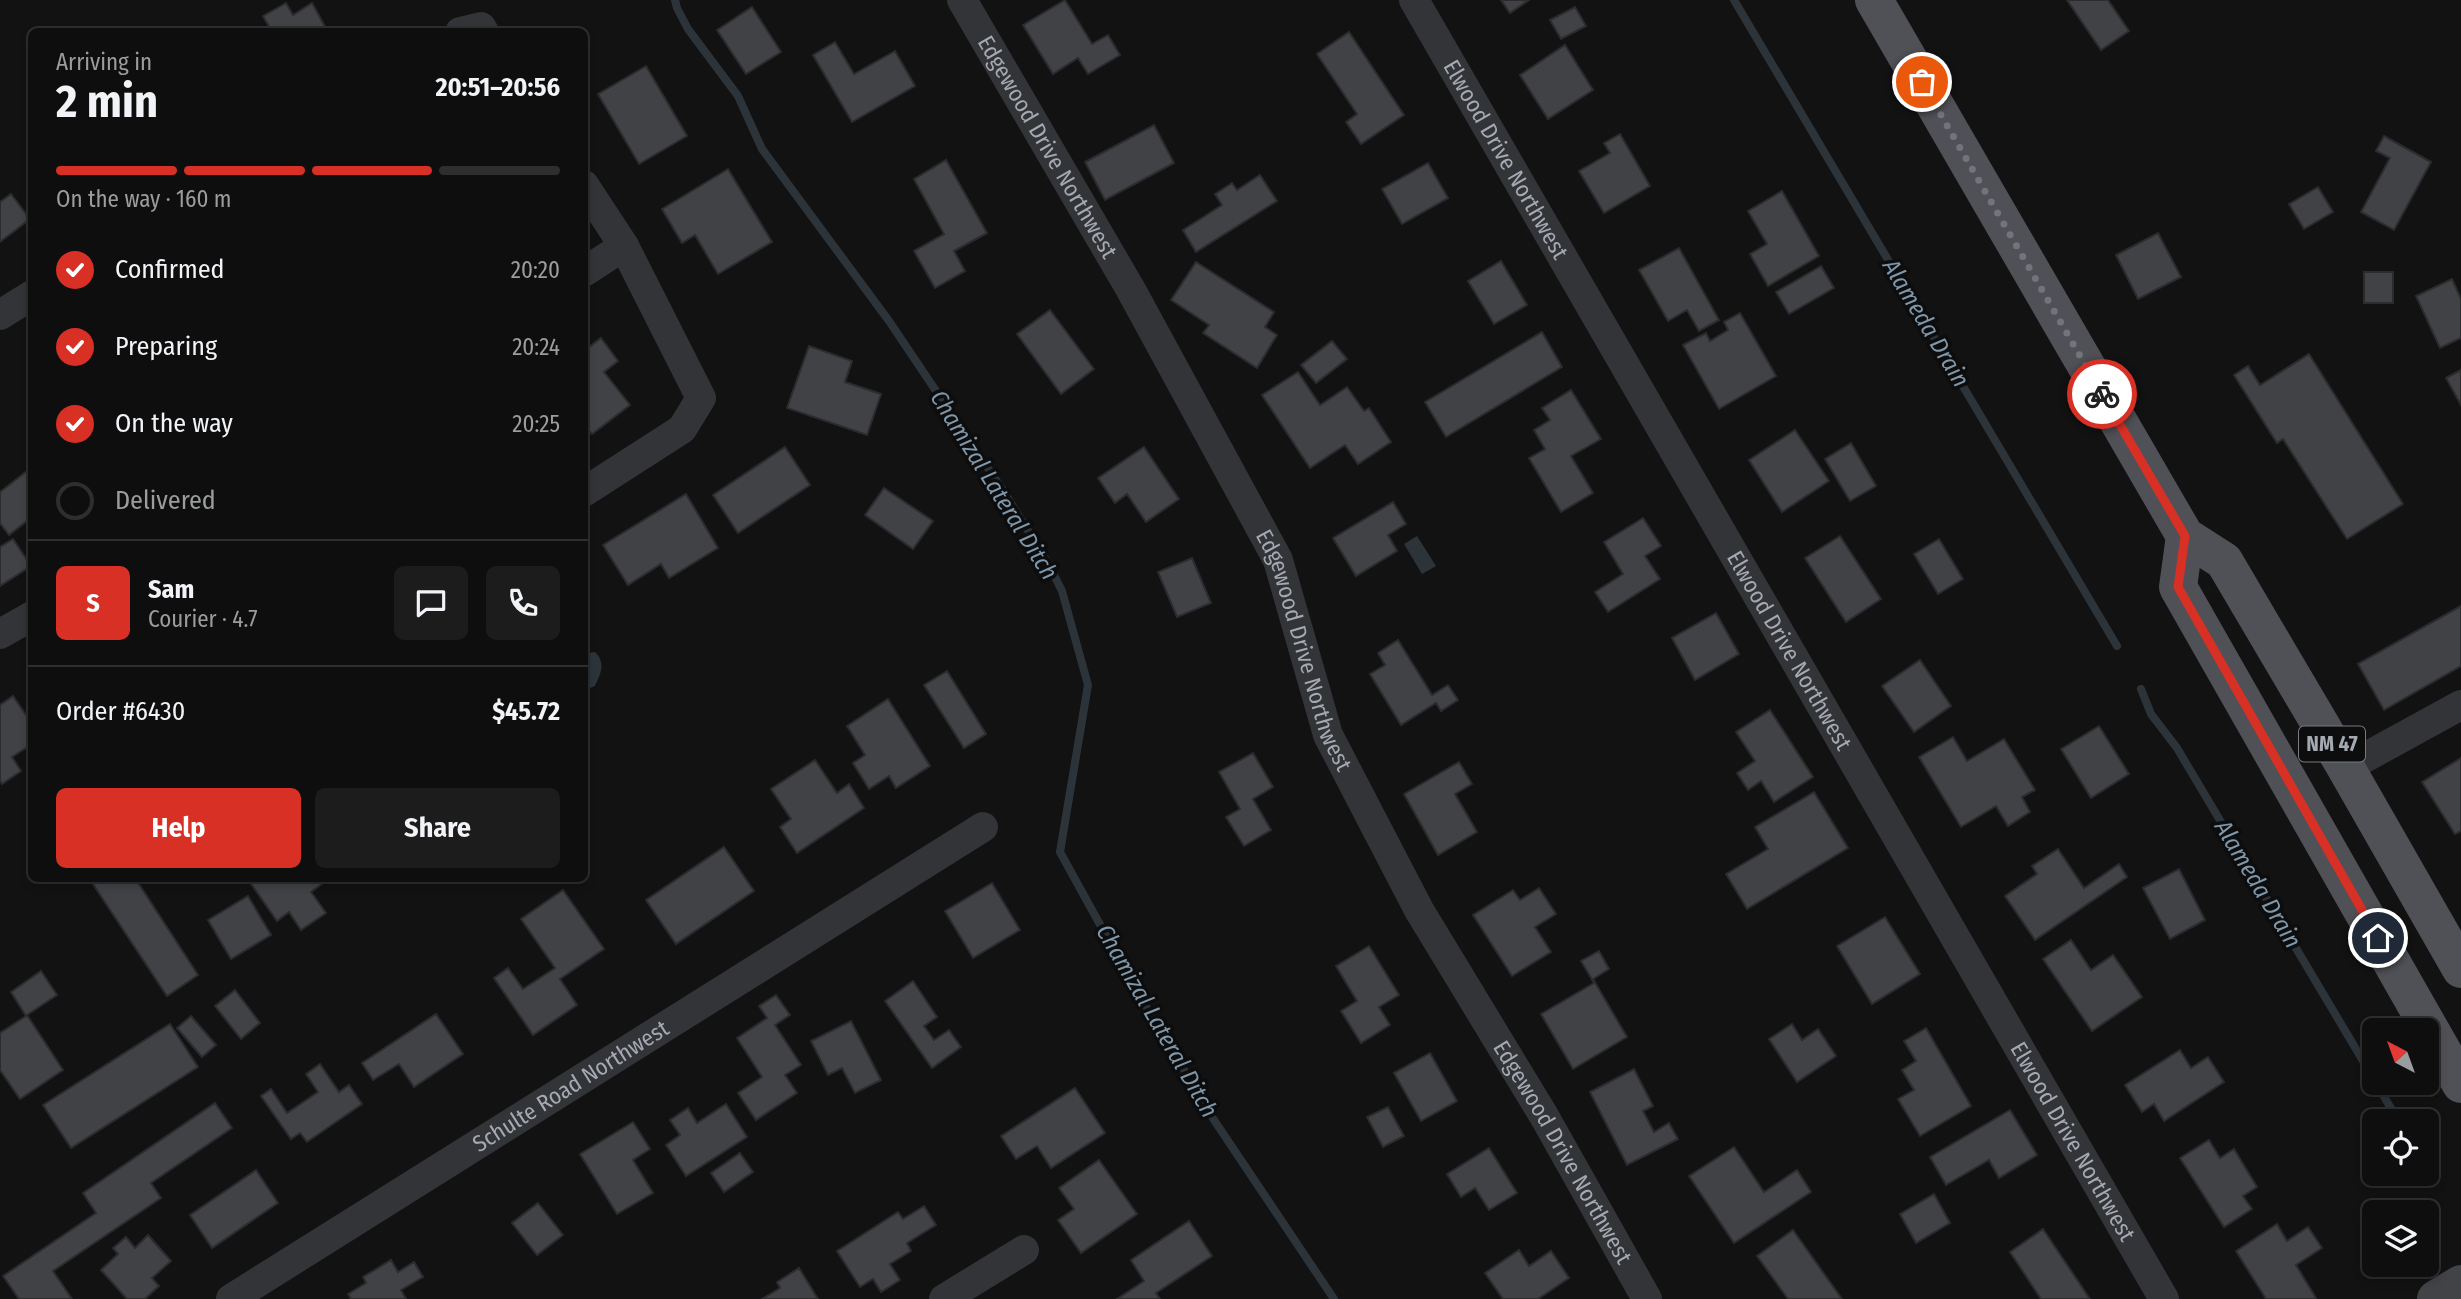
<!DOCTYPE html>
<meta charset="utf-8">
<style>
body{margin:0;font-family:"Fira Sans Condensed",sans-serif;background:#1c1c1c;color:#f1f3f6;height:100vh;display:flex;flex-direction:column;font-size:26px;white-space:nowrap}
*{box-sizing:border-box;margin:0}
p{font-size:23px;color:#9b9c9e}
.icon{flex:none;width:38px;height:38px;fill:none;stroke:currentColor;stroke-width:2;stroke-linecap:round;stroke-linejoin:round}
.map{position:relative;flex:1;overflow:hidden}
.sheet{position:absolute;left:28px;top:28px;width:560px;height:854px;display:flex;flex-direction:column;background:#0e0e0e;border-radius:10px;box-shadow:0 4px 10px #0003,0 0 0 2px #2e2e2e}
.sheet>*{flex:none}
.needle{width:46px;rotate:319deg}
.buttons{position:absolute;left:2362px;top:1018px;display:grid;gap:14px}
.buttons a{display:grid;place-items:center;width:77px;height:77px;border-radius:10px;background:#0e0e0e;box-shadow:0 4px 10px #0003,0 0 0 2px #2e2e2e;font-size:35px}
.pin{position:absolute;display:grid;place-items:center;width:60px;height:60px;color:#fff;margin:-30px;border:4px solid #fff;border-radius:50%;box-shadow:0 2px 7px #0007}
.courier{position:absolute;display:grid;place-items:center;width:70px;height:70px;margin:-35px;border:5px solid #d93025;border-radius:50%;background:#fff;color:#222;box-shadow:0 2px 9px #0007}
.head em{font-style:normal;font-weight:700}
.head div{display:flex;flex-direction:column-reverse}
.head{display:flex;align-items:center;justify-content:space-between;height:119px;padding:0 28px}
h1{font-size:46px;font-weight:700;line-height:52px}
.bar{display:grid;grid-template-columns:repeat(4,1fr);gap:10px 7px;align-content:center;height:84px;padding:0 28px}
.bar i{height:9px;border-radius:5px;background:#2e2e2e}
.bar .current{background:#d93025}
.bar p{grid-column:span 4}
.line{display:flex;align-items:center;gap:18px;padding:0 28px;border-top:2px solid #2e2e2e}
.line div{flex:1}
.round{display:grid;place-items:center;flex:none;width:74px;height:74px;border-radius:10px;background:#1c1c1c}
ol{padding:0 28px;list-style:none}
li{display:flex;align-items:center;gap:21px;height:77px}
li p{margin-inline-start:auto}
li .icon{padding:7px;border-radius:50%;background:#d93025;color:#fff;stroke-width:4}
li:last-child{color:#9b9c9e}
li i{width:38px;height:38px;border:4px solid #2e2e2e;border-radius:50%}
.cta{display:flex;gap:14px;margin-top:auto;padding:14px 28px}
.cta a{flex:1;height:80px;border-radius:10px;background:#d93025;color:#fff;font-size:28px;font-weight:700;line-height:80px;text-align:center}
.cta a+a{background:#1c1c1c;color:#f1f3f6}
.map>svg:first-child{display:block}
.water{fill:#2c343a}
.lines{fill:none;stroke-linecap:round;stroke-linejoin:round}
.stream{stroke:#2c343a;stroke-width:8}
.building{fill:#414246;stroke:#2c2c2f;stroke-width:2}
.minor{stroke:#333437;stroke-width:30}
.secondary{stroke:#414347;stroke-width:38}
.primary{stroke:#4f5156;stroke-width:38}
.done{stroke:#71747a;stroke-width:7;stroke-dasharray:0 12.6}
.route{stroke:#d93025;stroke-width:9}
.labels{text-anchor:middle;stroke-width:7;stroke-linejoin:round;paint-order:stroke}
.shield{fill:#0d0d0e;stroke:#777a81;stroke-width:2}
.shield-label{font-size:21px;font-weight:bold;fill:#a4a9b2}
.street-label{font-size:23px;fill:#a4a9b2;stroke:#0d0d0e}
.water-label{font-size:24px;font-style:italic;fill:#7e97aa;stroke:#0d0d0e}
</style>
<div class="map">
<svg width="2461" height="1299" viewBox="0 0 2461 1299">
<rect width="100%" height="100%" fill="#121213"/>
<g class="water">
<path d="M1417 536 1436 566 1422 574 1404 544Z"/>
<path d="M595 652C606 663 601 673 595 686L585 690V657L589 653Z"/>
</g>
<g class="lines">
<g class="stream">
<path d="M675 0 677 8 688 29 738 96 762 149 889 321 1004 492 1048 563 1062 591 1088 685 1060 852 1135 988 1214 1120 1334 1299"/>
<path d="M1734 0 2117 646"/>
<path d="M2141 689 2151 714 2177 748 2375 1081"/>
<path d="M2376 1083 2399 1122"/>
<path d="M2427 1169 2432 1178"/>
</g>
</g>
<g class="building">
<path d="M1065 0 1092 44 1108 35 1120 55 1088 74 1078 58 1053 74 1023 25Z"/>
<path d="M1501 0H1529L1510 13Z"/>
<path d="M2067 0H2108L2129 31 2101 50Z"/>
<path d="M286 3 293 15 312 3 328 32H264L270 28 263 16Z"/>
<path d="M752 7 781 52 746 74 717 30Z"/>
<path d="M1575 7 1586 26 1561 39 1550 20Z"/>
<path d="M1349 32 1404 115 1361 144 1346 122 1357 114 1317 54Z"/>
<path d="M835 42 854 74 895 51 915 86 852 122 813 55Z"/>
<path d="M1565 45 1593 90 1548 119 1520 75Z"/>
<path d="M646 66 687 136 639 164 598 94Z"/>
<path d="M1154 125 1174 163 1105 200 1085 162Z"/>
<path d="M1620 134 1650 186 1604 213 1579 171 1610 153 1604 143Z"/>
<path d="M2384 136 2431 162 2394 230 2361 212 2390 158 2376 151Z"/>
<path d="M946 160 987 233 954 251 965 271 935 288 914 251 944 234 914 179Z"/>
<path d="M1428 163 1448 198 1402 224 1382 189Z"/>
<path d="M728 169 772 242 718 274 695 235 682 243 662 209Z"/>
<path d="M1260 175 1277 201 1196 252 1183 230 1222 205 1215 194 1232 183 1237 190Z"/>
<path d="M2318 187 2333 212 2304 229 2289 204Z"/>
<path d="M1782 191 1819 256 1768 286 1750 254 1767 244 1748 211Z"/>
<path d="M11 194 30 219 0 242V202Z"/>
<path d="M2158 233 2181 277 2138 299 2116 255Z"/>
<path d="M1679 248 1719 320 1699 331 1687 310 1668 321 1639 270Z"/>
<path d="M1501 261 1527 305 1494 324 1468 281Z"/>
<path d="M1196 262 1274 312 1265 327 1277 335 1257 368 1203 333 1209 325 1171 300Z"/>
<path d="M1821 266 1834 288 1789 314 1776 292Z"/>
<rect x="2364" y="272" width="29" height="31"/>
<path d="M2452 279 2461 299V338L2440 348 2416 296Z"/>
<path d="M1050 310 1094 369 1061 394 1017 334Z"/>
<path d="M1740 313 1776 376 1719 409 1683 345 1706 333 1710 341 1728 330 1724 322Z"/>
<path d="M1542 332 1562 367 1446 437 1425 402Z"/>
<path d="M601 338 618 361 604 372 630 405 592 434 584 424V351Z"/>
<path d="M1332 341 1347 359 1316 383 1301 365Z"/>
<path d="M809 346 852 361 845 382 881 394 867 435 787 408Z"/>
<path d="M2309 354 2403 504 2347 539 2283 439 2277 443 2234 375 2248 366 2260 385Z"/>
<path d="M2461 370V405L2446 378Z"/>
<path d="M1298 372 1320 405 1347 387 1364 411 1369 408 1391 442 1358 464 1345 445 1310 468 1262 395Z"/>
<path d="M1571 390 1601 439 1571 456 1593 493 1561 512 1529 458 1545 449 1534 430 1550 420 1542 408Z"/>
<path d="M1795 430 1829 481 1782 512 1749 460Z"/>
<path d="M1851 443 1876 486 1850 501 1825 459Z"/>
<path d="M785 447 810 485 738 533 713 495Z"/>
<path d="M1144 447 1179 499 1146 522 1127 494 1115 503 1098 478Z"/>
<path d="M32 467V517L9 535 0 523V492Z"/>
<path d="M884 488 933 521 913 549 865 515Z"/>
<path d="M686 494 718 548 669 578 661 564 628 585 603 545Z"/>
<path d="M1393 502 1406 524 1388 535 1397 551 1356 576 1333 538Z"/>
<path d="M1643 518 1661 546 1645 556 1660 579 1608 612 1595 592 1623 574 1604 542Z"/>
<path d="M1840 536 1881 599 1846 622 1805 558Z"/>
<path d="M13 539 31 566 0 586V547Z"/>
<path d="M1939 539 1963 579 1938 594 1914 554Z"/>
<path d="M1192 558 1211 603 1177 617 1158 572Z"/>
<path d="M2461 606V666L2384 710 2358 664Z"/>
<path d="M1716 613 1739 654 1695 680 1672 638Z"/>
<path d="M1398 640 1432 695 1448 685 1458 700 1441 711 1436 703 1401 725 1370 674 1385 665 1378 653Z"/>
<path d="M1920 660 1951 706 1914 732 1882 686Z"/>
<path d="M947 671 986 734 964 748 924 685Z"/>
<path d="M13 696 32 724V744L12 757 21 771 2 784 0 780V705Z"/>
<path d="M888 699 930 766 896 788 889 776 869 789 853 763 865 755 847 726Z"/>
<path d="M1770 710 1813 777 1774 802 1761 781 1748 790 1737 773 1755 761 1736 732Z"/>
<path d="M2099 726 2129 774 2091 798 2061 749Z"/>
<path d="M1953 737 1967 761 2004 739 2035 790 2022 797 2030 812 2008 826 1996 806 1961 827 1919 757Z"/>
<path d="M1253 753 1273 787 1253 799 1271 830 1244 846 1226 817 1240 809 1219 772Z"/>
<path d="M2461 758V831L2455 834 2422 782Z"/>
<path d="M815 760 837 793 849 784 864 808 797 853 780 827 791 819 771 789Z"/>
<path d="M1459 762 1472 784 1455 794 1477 832 1438 855 1404 794Z"/>
<path d="M1814 792 1848 848 1747 909 1726 874 1768 849 1755 827Z"/>
<path d="M724 847 754 891 676 944 646 900Z"/>
<path d="M2058 849 2084 888 2119 864 2127 877 2035 940 2005 896 2037 874 2032 866Z"/>
<path d="M2179 869 2205 920 2170 939 2143 888Z"/>
<path d="M89 878H135L198 975 167 996Z"/>
<path d="M247 878H330L311 892 326 913 301 930 289 912 277 921Z"/>
<path d="M992 883 1020 930 973 958 945 911Z"/>
<path d="M1539 888 1556 914 1535 927 1551 952 1512 976 1473 915 1513 890 1520 900Z"/>
<path d="M563 890 604 949 560 979 577 1005 533 1035 494 978 508 968 523 989 555 968 521 919Z"/>
<path d="M248 896 271 935 231 959 208 920Z"/>
<path d="M1885 917 1920 974 1872 1004 1837 946Z"/>
<path d="M2071 940 2091 970 2113 955 2142 997 2092 1031 2043 959Z"/>
<path d="M1369 946 1399 995 1379 1007 1390 1025 1361 1043 1341 1011 1357 1001 1336 966Z"/>
<path d="M1599 951 1609 969 1593 979 1627 1037 1573 1069 1541 1014 1594 983 1581 961Z"/>
<path d="M41 971 57 995 27 1015 63 1070 20 1099 0 1070V1033L26 1016 11 992Z"/>
<path d="M913 981 937 1017 924 1026 934 1040 949 1030 961 1047 932 1068 885 1001Z"/>
<path d="M235 990 260 1023 241 1039 215 1006Z"/>
<path d="M776 995 790 1015 775 1025 801 1065 785 1075 797 1093 756 1120 738 1093 762 1077 737 1038 767 1018 759 1006Z"/>
<path d="M436 1014 463 1054 414 1087 399 1064 373 1080 362 1063Z"/>
<path d="M191 1016 216 1045 202 1057 177 1028Z"/>
<path d="M851 1021 881 1080 855 1093 842 1068 828 1075 811 1041Z"/>
<path d="M170 1024 198 1067 71 1148 43 1105Z"/>
<path d="M1792 1024 1802 1040 1818 1029 1836 1056 1797 1082 1769 1039Z"/>
<path d="M1926 1028 1971 1106 1920 1136 1898 1099 1914 1090 1902 1070 1916 1061 1904 1041Z"/>
<path d="M2180 1050 2191 1068 2208 1057 2224 1082 2164 1121 2154 1104 2142 1112 2125 1085Z"/>
<path d="M1430 1053 1457 1101 1421 1121 1394 1073Z"/>
<path d="M320 1064 339 1092 349 1085 362 1104 307 1142 300 1133 291 1139 261 1096 271 1089 287 1113 318 1092 306 1074Z"/>
<path d="M1634 1069 1653 1106 1643 1111 1654 1132 1669 1123 1678 1139 1627 1165 1590 1092Z"/>
<path d="M1075 1088 1105 1133 1051 1168 1037 1146 1016 1159 1001 1136Z"/>
<path d="M215 1103 232 1128 151 1183 161 1198 53 1271 72 1299H19L3 1276 96 1213 83 1193Z"/>
<path d="M726 1104 747 1137 686 1176 666 1145 680 1135 670 1120 688 1108 697 1123Z"/>
<path d="M1388 1107 1404 1136 1383 1147 1367 1117Z"/>
<path d="M2010 1110 2037 1155 1999 1178 1989 1160 1946 1185 1930 1157Z"/>
<path d="M633 1122 650 1149 633 1160 653 1193 617 1214 580 1154Z"/>
<path d="M2209 1140 2220 1158 2234 1149 2257 1187 2243 1196 2252 1209 2224 1227 2180 1158Z"/>
<path d="M1734 1147 1764 1192 1797 1170 1811 1192 1734 1243 1689 1176Z"/>
<path d="M1489 1148 1517 1193 1489 1210 1475 1188 1461 1197 1447 1174Z"/>
<path d="M740 1153 753 1172 724 1192 711 1173Z"/>
<path d="M1099 1160 1137 1214 1081 1253 1058 1220 1074 1209 1059 1188Z"/>
<path d="M256 1170 278 1203 212 1248 190 1215Z"/>
<path d="M1934 1194 1950 1223 1916 1243 1900 1214Z"/>
<path d="M538 1203 563 1235 537 1255 512 1223Z"/>
<path d="M924 1206 936 1225 907 1243 911 1251 890 1264 900 1280 881 1292 873 1279 860 1287 837 1251 898 1212 903 1219Z"/>
<path d="M1189 1221 1212 1256 1156 1293 1160 1299H1117L1144 1281 1131 1260Z"/>
<path d="M2277 1224 2287 1241 2308 1227 2322 1248 2296 1265 2316 1298 2314 1299H2266L2236 1251Z"/>
<path d="M2043 1229 2090 1299H2041L2010 1252Z"/>
<path d="M1793 1230 1842 1299H1788L1757 1256Z"/>
<path d="M148 1235 171 1261 152 1278 159 1286 145 1299H127L101 1270 118 1254 113 1248 126 1237 135 1248Z"/>
<path d="M1519 1250 1529 1266 1551 1251 1569 1278 1538 1299H1503L1485 1273Z"/>
<path d="M391 1260 398 1272 414 1262 423 1277 401 1290 406 1299H351L348 1294 366 1283 363 1277Z"/>
<path d="M799 1268 818 1299H762L780 1288 777 1282Z"/>
</g>
<g class="lines">
<g class="minor">
<path id="s1" d="M962 0 1131 290 1278 560 1328 735 1419 910 1544 1116 1647 1299"/>
<path id="s2" d="M1414 0 2164 1299"/>
<path d="M460 32 481 27 484 32"/>
<path d="M584 185 624 246 701 398 682 429 584 492"/>
<path d="M584 272 624 246"/>
<path d="M0 315 32 295"/>
<path d="M0 634 32 616"/>
<path d="M2346 768 2461 705"/>
<path id="s3" d="M231 1299 983 827"/>
<path d="M944 1299 1024 1250"/>
</g>
<path class="secondary" d="M2436 1299 2461 1284"/>
<g class="primary">
<path d="M1874 0 2185 536 2224 561 2346 768 2461 969"/>
<path d="M2185 536 2178 587 2461 1084"/>
</g>
</g>
<g class="lines">
<path class="done" d="M1922 82 2102 394"/>
<path class="route" d="M2102 394 2185 536 2178 587 2378 938"/>
</g>
<g class="labels">
<rect class="shield" x="2299" y="726.5" width="66" height="35" rx="5"/>
<g class="shield-label">
<text x="2332" y="751">NM 47</text>
</g>
<g class="street-label">
<text dy="8" stroke="none"><textPath href="#s1" startOffset="170">Edgewood Drive Northwest</textPath></text>
<text dy="8" stroke="none"><textPath href="#s2" startOffset="184">Elwood Drive Northwest</textPath></text>
<text dy="8" stroke="none"><textPath href="#s1" startOffset="737">Edgewood Drive Northwest</textPath></text>
<text dy="8" stroke="none"><textPath href="#s2" startOffset="751">Elwood Drive Northwest</textPath></text>
<text dy="8" stroke="none"><textPath href="#s3" startOffset="401">Schulte Road Northwest</textPath></text>
<text dy="8" stroke="none"><textPath href="#s2" startOffset="1318">Elwood Drive Northwest</textPath></text>
<text dy="8" stroke="none"><textPath href="#s1" startOffset="1304">Edgewood Drive Northwest</textPath></text>
</g>
<g class="water-label">
<text transform="translate(1926 323) rotate(59)" y="8">Alameda Drain</text>
<text transform="translate(994 485) rotate(58)" y="8">Chamizal Lateral Ditch</text>
<text transform="translate(2258 884) rotate(59)" y="8">Alameda Drain</text>
<text transform="translate(1157 1021) rotate(60)" y="8">Chamizal Lateral Ditch</text>
</g>
</g>
</svg>
<div class="buttons">
<a><svg class="needle" viewBox="-14 -14 28 28"><path d="M0-13l5 13h-10z" fill="#e53935"/><path d="M0 13l5-13h-10z" fill="#9b9c9e"/></svg></a>
<a><svg class="icon" aria-label="locate" viewBox="0 0 24 24"><circle cx="12" cy="12" r="6"/><path d="M12 2v4M12 18v4M2 12h4M18 12h4"/></svg></a>
<a><svg class="icon" aria-label="layers" viewBox="0 0 24 24"><path d="M12 4l9 5-9 5-9-5zM3 14l9 5 9-5"/></svg></a>
</div>
<div class="pin" style="left:1922px;top:82px;background:#ea580c"><svg class="icon" aria-label="bag" viewBox="0 0 24 24"><path d="M5 8h14l-1 12H6zM9 8a3 3 0 0 1 6 0"/></svg></div>
<div class="pin" style="left:2378px;top:938px;background:#1f2937"><svg class="icon" aria-label="home" viewBox="0 0 24 24"><path d="M3 11l9-7 9 7M6 9v11h12V9"/></svg></div>
<div class="courier" style="left:2102px;top:394px"><svg class="icon" aria-label="bike" viewBox="0 0 24 24"><circle cx="6" cy="16" r="4"/><circle cx="18" cy="16" r="4"/><path d="M6 16l4-8h5l3 8M10 8l3 8H6M13 5h3"/></svg></div>
<section class="sheet">
<div class="head"><div><h1>2 min</h1><p>Arriving in</p></div><em>20:51–20:56</em></div>
<div class="bar"><i class="current"></i><i class="current"></i><i class="current"></i><i></i><p>On the way · 160 m</p></div>
<ol>
<li><svg class="icon" aria-label="check" viewBox="0 0 24 24"><path d="M5 12l5 5 9-10"/></svg>Confirmed<p>20:20</p></li>
<li><svg class="icon" aria-label="check" viewBox="0 0 24 24"><path d="M5 12l5 5 9-10"/></svg>Preparing<p>20:24</p></li>
<li><svg class="icon" aria-label="check" viewBox="0 0 24 24"><path d="M5 12l5 5 9-10"/></svg>On the way<p>20:25</p></li>
<li><i></i>Delivered</li>
</ol>
<div class="line" style="height:126px"><b class="round" style="background:#d93025;color:#fff">S</b><div><b>Sam</b><p>Courier · 4.7</p></div><a class="round"><svg class="icon" aria-label="chat" viewBox="0 0 24 24"><path d="M4 5h16v11H9l-5 4z"/></svg></a><a class="round"><svg class="icon" aria-label="phone" viewBox="0 0 24 24"><path d="M5 4h4l2 5-3 2q2 4 5 5l2-3 5 2v4C11 20 4 13 5 4z"/></svg></a></div>
<div class="line" style="height:91px"><div>Order #6430</div><b>$45.72</b></div>
<div class="cta"><a>Help</a><a>Share</a></div>
</section>
</div>
